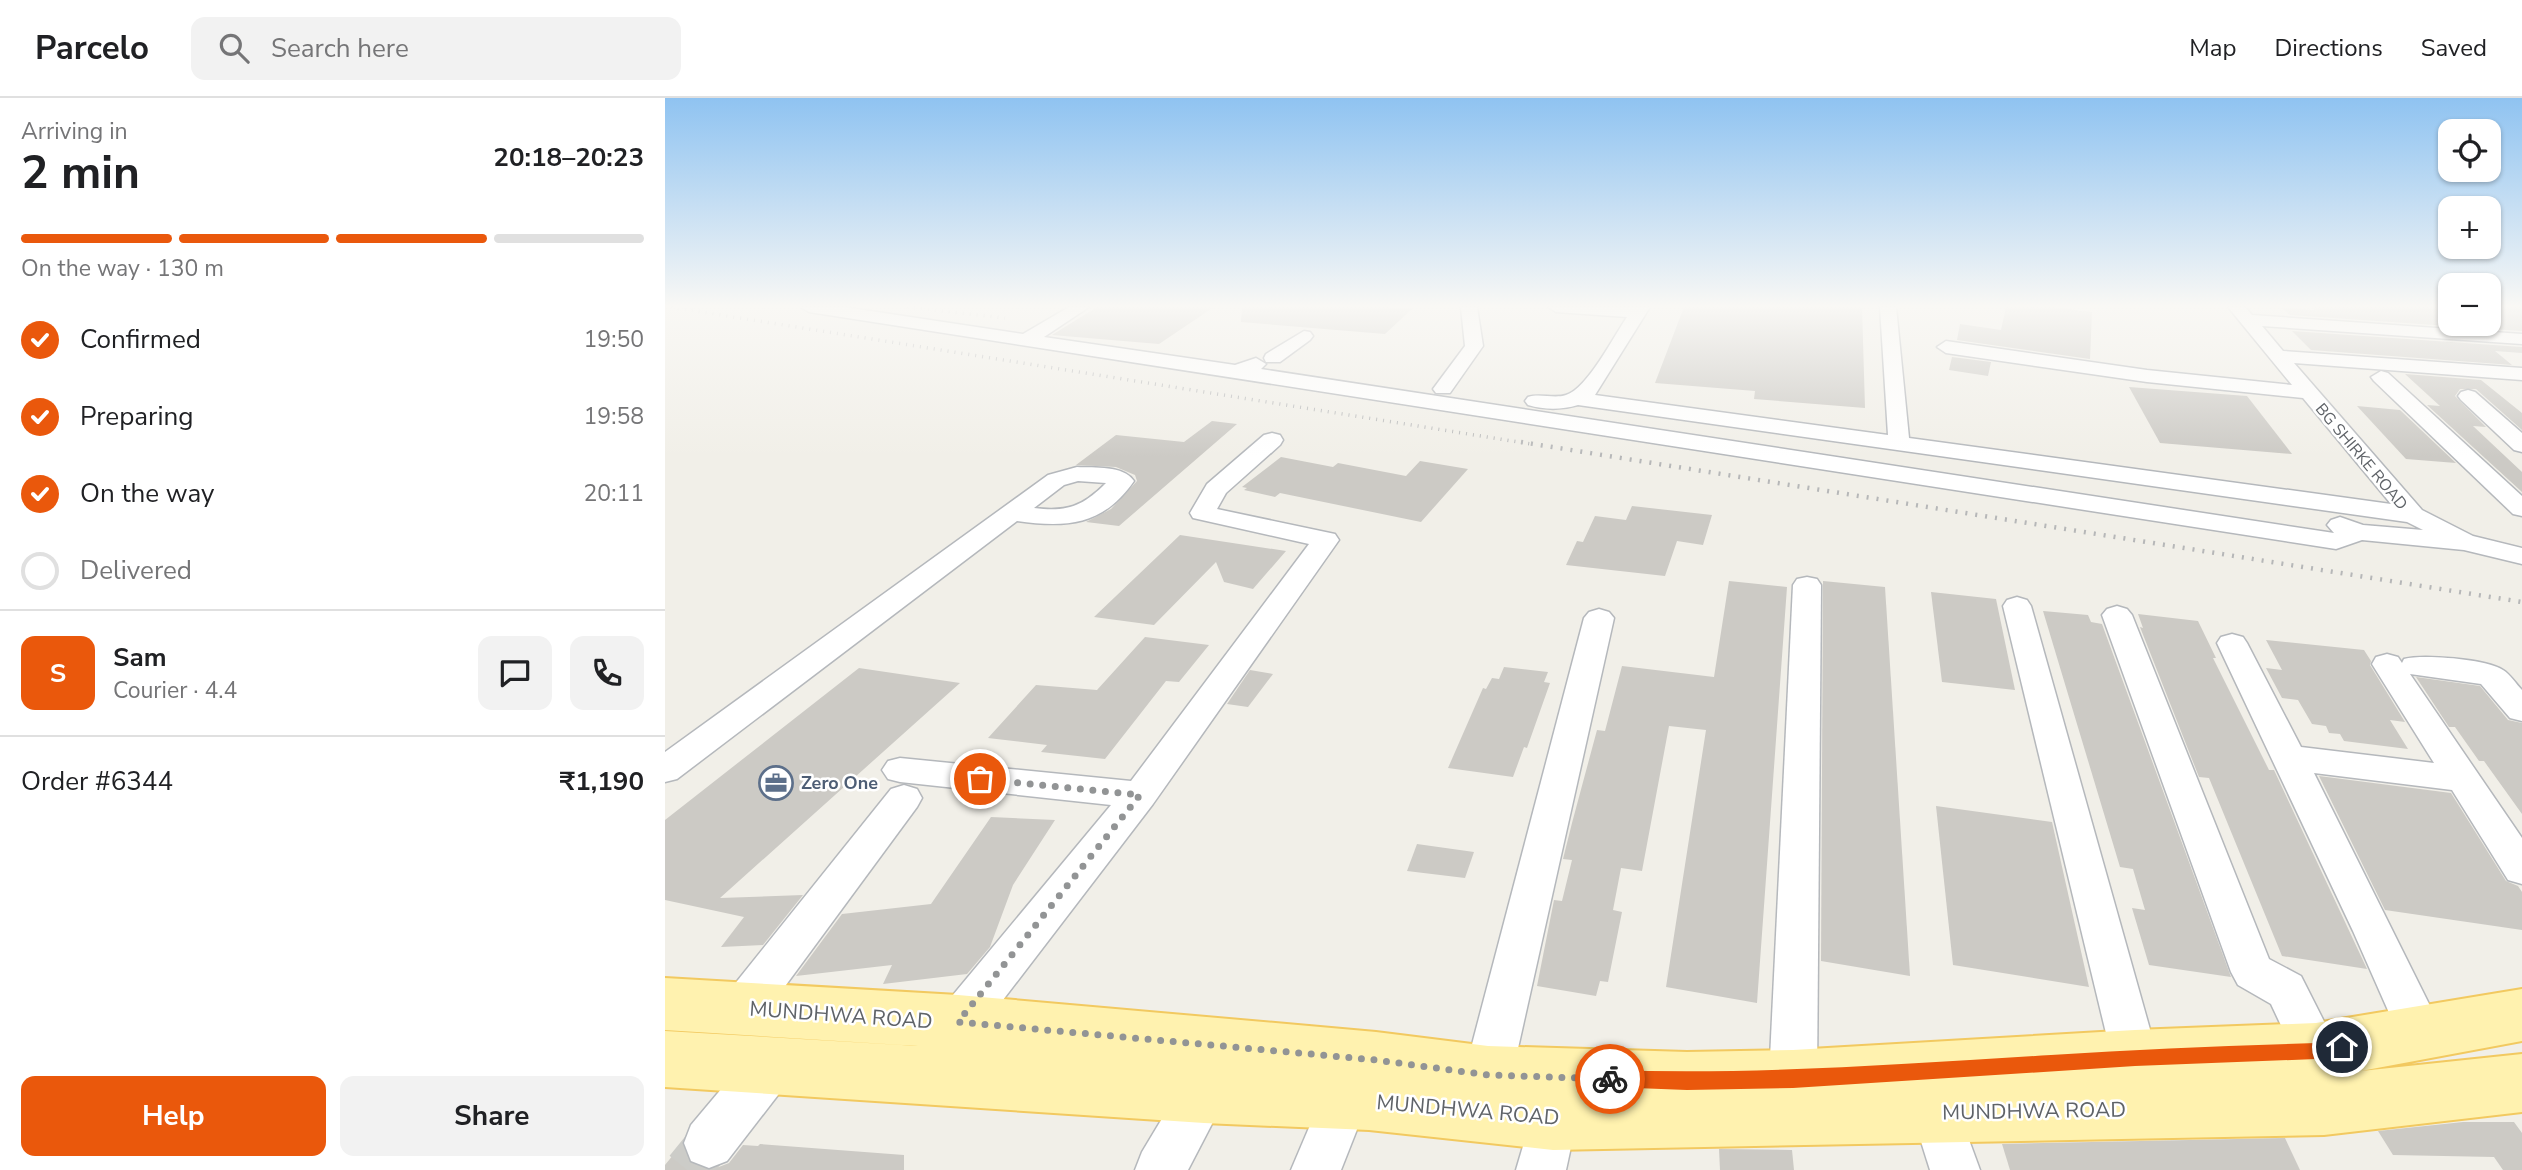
<!DOCTYPE html>
<meta charset="utf-8">
<style>
body{margin:0;font-family:"Nunito Sans",sans-serif;background:#f2f2f2;color:#202124;height:100vh;display:flex;flex-direction:column;font-size:26px;white-space:nowrap}
*{box-sizing:border-box;margin:0}
p{font-size:23px;color:#757577}
.icon{flex:none;width:38px;height:38px;fill:none;stroke:currentColor;stroke-width:2;stroke-linecap:round;stroke-linejoin:round}
.map{position:relative;flex:1;overflow:hidden}
.panel{display:flex;flex-direction:column;background:#fff;width:665px}
.panel>*{flex:none}
.controls{position:absolute;left:1773px;top:21px;display:grid;gap:14px}
.controls a{display:grid;place-items:center;width:63px;height:63px;border-radius:14px;background:#fff;box-shadow:0 2px 5px #0004;font-size:35px}
.pin{position:absolute;display:grid;place-items:center;width:60px;height:60px;color:#fff;margin:-30px;border:4px solid #fff;border-radius:50%;box-shadow:0 2px 7px #0007}
.courier{position:absolute;display:grid;place-items:center;width:70px;height:70px;margin:-35px;border:5px solid #ea580c;border-radius:50%;background:#fff;color:#222;box-shadow:0 2px 9px #0007}
.summary em{font-style:normal;font-weight:700}
.summary div{display:flex;flex-direction:column-reverse}
.summary{display:flex;align-items:center;justify-content:space-between;height:119px;padding:0 21px}
h1{font-size:46px;font-weight:700;line-height:52px}
.bar{display:grid;grid-template-columns:repeat(4,1fr);gap:10px 7px;align-content:center;height:84px;padding:0 21px}
.bar i{height:9px;border-radius:5px;background:#e0e0e0}
.bar .current{background:#ea580c}
.bar p{grid-column:span 4}
.line{display:flex;align-items:center;gap:18px;padding:0 21px;border-top:2px solid #e0e0e0}
.line div{flex:1}
.round{display:grid;place-items:center;flex:none;width:74px;height:74px;border-radius:14px;background:#f2f2f2}
ol{padding:0 21px;list-style:none}
li{display:flex;align-items:center;gap:21px;height:77px}
li p{margin-inline-start:auto}
li .icon{padding:7px;border-radius:50%;background:#ea580c;color:#fff;stroke-width:4}
li:last-child{color:#757577}
li i{width:38px;height:38px;border:4px solid #e0e0e0;border-radius:50%}
.cta{display:flex;gap:14px;margin-top:auto;padding:14px 21px}
.cta a{flex:1;height:80px;border-radius:14px;background:#ea580c;color:#fff;font-size:28px;font-weight:700;line-height:80px;text-align:center}
.cta a+a{background:#f2f2f2;color:#202124}
header{display:flex;align-items:center;gap:42px;box-sizing:border-box;height:98px;padding:0 35px;background:#fff;border-bottom:2px solid #e0e0e0}
header strong{font-size:33px}
nav{display:flex;gap:38px;margin-inline-start:auto;font-size:24px}
.search{width:490px;height:63px;background:#f2f2f2;display:flex;align-items:center;gap:18px;box-sizing:border-box;padding:0 24px;border-radius:14px;color:#757577;font-size:26px}
main{display:flex;flex:1;min-height:0}
.map>svg:first-child{display:block}
.building{fill:#cccac5}
.lines{fill:none;stroke-linecap:round;stroke-linejoin:round}
.minor-tunnel{stroke:#ccccc8;stroke-width:45;stroke-dasharray:45 22;stroke-linecap:butt}
.minor-casing{stroke:#b5b8bc;stroke-width:3}
.major-casing{stroke:#f2c960;stroke-width:4}
.minor{fill:#fff;fill-rule:evenodd}
.major{fill:#fff2af;fill-rule:evenodd}
.rail-far1{stroke:#b6b7b8;stroke-width:3.5;stroke-dasharray:1 6;stroke-linecap:butt}
.rail{stroke:#b6b7b8;stroke-width:4.5;stroke-dasharray:2 8;stroke-linecap:butt}
.route{fill:#ea580c}
.done{stroke:#929495;stroke-width:7;stroke-dasharray:0 12.6}
.labels{text-anchor:middle;stroke-width:5;stroke-linejoin:round;paint-order:stroke}
.far-street-label{font-size:16px;fill:#5f6368;stroke:#fff}
.service-label{font-size:18px;font-weight:bold;fill:#4e5e75;stroke:#fff;text-anchor:start}
.near-street-label{font-size:21px;fill:#5f6368;stroke:#fff}
</style>
<header>
<strong>Parcelo</strong>
<div class="search"><svg class="icon" aria-label="search" viewBox="0 0 24 24"><circle cx="10" cy="10" r="6"/><path d="M15 15l6 6"/></svg>Search here</div>
<nav><a>Map</a><a>Directions</a><a>Saved</a></nav>
</header>
<main>
<section class="panel">
<div class="summary"><div><h1>2 min</h1><p>Arriving in</p></div><em>20:18–20:23</em></div>
<div class="bar"><i class="current"></i><i class="current"></i><i class="current"></i><i></i><p>On the way · 130 m</p></div>
<ol>
<li><svg class="icon" aria-label="check" viewBox="0 0 24 24"><path d="M5 12l5 5 9-10"/></svg>Confirmed<p>19:50</p></li>
<li><svg class="icon" aria-label="check" viewBox="0 0 24 24"><path d="M5 12l5 5 9-10"/></svg>Preparing<p>19:58</p></li>
<li><svg class="icon" aria-label="check" viewBox="0 0 24 24"><path d="M5 12l5 5 9-10"/></svg>On the way<p>20:11</p></li>
<li><i></i>Delivered</li>
</ol>
<div class="line" style="height:126px"><b class="round" style="background:#ea580c;color:#fff">S</b><div><b>Sam</b><p>Courier · 4.4</p></div><a class="round"><svg class="icon" aria-label="chat" viewBox="0 0 24 24"><path d="M4 5h16v11H9l-5 4z"/></svg></a><a class="round"><svg class="icon" aria-label="phone" viewBox="0 0 24 24"><path d="M5 4h4l2 5-3 2q2 4 5 5l2-3 5 2v4C11 20 4 13 5 4z"/></svg></a></div>
<div class="line" style="height:91px"><div>Order #6344</div><b>₹1,190</b></div>
<div class="cta"><a>Help</a><a>Share</a></div>
</section>
<div class="map">
<svg width="1857" height="1072" viewBox="0 0 1857 1072">
<rect width="100%" height="100%" fill="#f1efe8"/>
<g class="building">
<path d="M432 209H549L494 246 387 237Z"/>
<path d="M577 209H721L747 211 720 236 576 224Z"/>
<path d="M1019 209H1197L1200 310 1089 301 1090 293 990 285Z"/>
<path d="M1341 209H1387L1427 214 1425 261 1292 242 1295 226 1336 232Z"/>
<path d="M1649 209H1785V226H1824V209H1857V233L1625 217 1617 210 1649 212Z"/>
<path d="M1627 233 1857 249V255L1830 253 1847 267 1646 252Z"/>
<path d="M1287 259 1326 264 1323 278 1284 272Z"/>
<path d="M1740 276 1816 282 1857 315V332L1811 291H1795L1790 298 1821 329 1808 328 1857 374V394L1762 307 1775 308Z"/>
<path d="M1464 289 1582 298 1627 356 1495 345Z"/>
<path d="M1692 308 1735 312 1791 365 1741 361Z"/>
<path d="M547 323 572 326 454 428 421 424 446 411 472 383 470 377 451 369 411 367 451 337 519 344Z"/>
<path d="M616 359 668 369 673 365 741 378 755 363 803 371 756 424 615 395 610 399 579 392 582 390 577 389Z"/>
<path d="M967 408 1047 417 1038 447 1012 443 1000 478 901 467 912 443 918 444 930 418 961 422Z"/>
<path d="M515 437 621 453 588 491 559 484 551 464 489 527 429 519Z"/>
<path d="M1064 483 1122 489 1092 905 1001 889 1041 632 1004 628 977 773 956 770 948 812 957 814 943 884 935 883 931 898 872 888 889 802 897 803 907 762 898 761 907 725 932 632 940 633 957 568 1049 579Z"/>
<path d="M1158 483 1220 489 1245 878 1156 863Z"/>
<path d="M1266 494 1331 501 1350 592 1277 584Z"/>
<path d="M1378 513 1423 517 1426 524 1437 526 1566 879 1484 867 1467 810 1480 812 1468 771 1455 769Z"/>
<path d="M1473 516 1533 523 1551 560H1548L1604 672H1609L1702 871 1617 858 1544 680 1534 679 1475 529 1478 530Z"/>
<path d="M480 539 544 547 514 584 501 583 440 661 376 654 382 647 323 640 371 587 432 592Z"/>
<path d="M1601 542 1699 552 1706 563 1705 567 1740 624 1725 622 1743 651 1679 643 1675 636 1664 635 1661 628 1647 626 1633 602 1617 600 1601 570 1617 572Z"/>
<path d="M839 569 883 574 879 584 885 585 862 650 859 649 848 679 783 670 818 590 821 591 827 580 834 581Z"/>
<path d="M194 570 295 585 55 800 138 797 98 847 56 849 79 819 0 802V722Z"/>
<path d="M585 572 608 576 583 609 562 606Z"/>
<path d="M1751 579 1815 588 1843 622 1857 625V716L1819 663H1814L1790 629H1784Z"/>
<path d="M1654 678 1786 695 1841 783 1853 788 1857 794V832L1720 812Z"/>
<path d="M1271 708 1387 724 1424 889 1288 867Z"/>
<path d="M326 719 390 722 348 787 325 849 302 876 218 886 227 867 131 878 177 816 266 806Z"/>
<path d="M752 746 809 754 800 780 742 773Z"/>
<path d="M1798 1024H1849L1857 1035V1072H1838L1829 1059 1728 1057 1713 1033Z"/>
<path d="M1620 1040 1635 1072H1345L1337 1046Z"/>
<path d="M17 1046 24 1064 42 1072H0V1067Z"/>
<path d="M95 1046 239 1057V1072H46L64 1065 78 1047 93 1048Z"/>
<path d="M1054 1051 1127 1052 1129 1072H1055Z"/>
</g>
<g class="lines">
<path class="minor-tunnel" d="M22 1072 44 1045"/>
<g class="minor-casing">
<g id="minor">
<path d="M136 209H179L358 236 404 209H424L379 239 570 267 591 260 601 266 596 271 1669 435 1662 427 1666 422 1675 419 1698 427 1758 432 1742 424 913 307C896 312 880 312 863 307L860 303 863 299C875 295 889 301 901 297 922 291 949 238 962 219L891 214 883 209H985L930 297 1223 337 1215 209H1231L1244 340 1726 406 1638 300 1482 284 1281 255 1272 249 1281 243 1482 272 1627 287 1563 209H1580L1587 217 1857 236V246L1597 228 1618 253 1857 270V282L1629 265 1757 412 1808 438 1857 450V466L1799 452 1697 442 1671 451 144 214Z"/>
<path d="M796 209H812L818 248 785 295H771L768 291 800 248Z"/>
<path d="M639 233 645 234 648 238 645 242 615 264H601L599 260 601 256Z"/>
<path d="M1716 273 1723 275 1857 398V418L1848 416 1709 283 1706 279Z"/>
<path d="M1803 292 1810 294 1857 335V354L1849 352 1796 302 1793 298 1796 294Z"/>
<path d="M607 335 615 337 618 342 615 347 561 395 552 411 670 436 674 442 488 706 305 945 289 951 273 945 266 930 273 915 446 707 235 684 223 681 217 672 223 663 235 660 466 683 644 446 528 420 525 415 542 386 599 337Z"/>
<path d="M412 369C430 370 458 367 469 383 438 428 401 430 352 423L12 681 0 684V654L383 377ZM413 383 441 385C417 409 402 414 369 410L399 387Z"/>
<path d="M1142 479 1152 481 1156 487 1152 981 1145 997 1128 1004 1111 997 1104 981 1128 487 1132 481Z"/>
<path d="M1352 499 1362 502 1366 508 1493 960 1486 975 1470 982 1454 975 1447 960 1338 508 1342 502Z"/>
<path d="M1452 508 1462 511 1467 517 1604 861 1636 878 1674 953 1667 968 1651 975 1635 968 1606 906 1573 887 1566 874 1437 517 1442 511Z"/>
<path d="M934 511 944 514 949 520 847 977 840 993 823 999 806 993 799 977 919 520 924 514Z"/>
<path d="M1567 536 1578 539 1582 545 1636 649 1769 665 1707 566 1711 559 1722 556 1733 559 1737 565 1739 561C1758 556 1821 561 1838 572 1845 576 1851 586 1857 592V623L1845 620 1816 586 1745 576 1857 740V786L1843 782 1787 692 1649 675 1779 936 1772 951 1756 957 1740 951 1688 833 1552 545 1556 539Z"/>
<path d="M239 687 252 691 257 700 252 709 93 925 77 931 61 925 55 911 61 897 226 691Z"/>
<path d="M106 946 123 952 129 968 123 984 62 1063 44 1070 26 1063 19 1045 26 1027 89 952Z"/>
<path d="M539 972 556 979 563 995 523 1072H470L477 1054 522 979Z"/>
<path d="M680 978 697 985 704 1001 676 1072H626L663 985Z"/>
<path d="M1271 991 1288 998 1315 1072H1265L1247 1015 1254 998Z"/>
<path d="M888 997 905 1004 912 1021 901 1072H851L871 1004Z"/>
</g>
</g>
<g class="major-casing">
<path id="major" d="M0 880 293 897 711 934 823 948 1022 954 1128 952 1470 932 1651 925 1857 891V943L1696 973 1857 956V1014L1659 1037 888 1052 704 1032 539 1025 0 989V933L253 948 0 932Z"/>
</g>
<use href="#minor" class="minor"/>
<use href="#major" class="major"/>
<g class="rail-far1">
<path d="M6 209 866 346"/>
<path d="M242 209 340 220"/>
</g>
<path class="rail" d="M856 344 1857 504"/>
</g>
<linearGradient id="sky" x2="0" y2="1"><stop stop-color="#8fc3f1"/><stop offset="0.58" stop-color="#f9f8f5"/><stop offset="1" stop-color="#f9f8f5" stop-opacity="0"/></linearGradient>
<rect width="1857" height="359" fill="url(#sky)"/>
<path class="route" d="M1677 941 1684 943 1686 949 1684 955 1651 961 1470 968 1128 990 1022 992 945 989 938 987 936 981 938 975 945 972C1092 977 1239 966 1386 957 1474 951 1563 948 1651 945Z"/>
<g class="lines">
<path class="done" d="M315 681 475 697 293 924 711 962 823 977 945 981"/>
</g>
<defs>
<g id="office-ring" transform="scale(1.75)"><circle r="9.5" fill="#fff" stroke="#5c6f8a" stroke-width="1.5"/><path d="M-6-3h4V-5.5h4V-3h4V5H-6ZM-1-4.5V-3h2v-1.5ZM-6 0V1H6V0Z" fill="#5c6f8a"/></g>
</defs>
<g fill-rule="evenodd">
<use href="#office-ring" x="111" y="685"/>
</g>
<g class="labels">
<g class="far-street-label">
<text transform="translate(1697 358) rotate(50)" y="6">BG SHIRKE ROAD</text>
</g>
<g class="service-label">
<text x="136" y="691">Zero One</text>
</g>
<g class="near-street-label">
<text transform="translate(176 917) rotate(4)" y="7">MUNDHWA ROAD</text>
<text transform="translate(803 1012) rotate(5)" y="7">MUNDHWA ROAD</text>
<text transform="translate(1369 1013) rotate(-1)" y="7">MUNDHWA ROAD</text>
</g>
</g>
</svg>
<div class="controls">
<a><svg class="icon" aria-label="locate" viewBox="0 0 24 24"><circle cx="12" cy="12" r="6"/><path d="M12 2v4M12 18v4M2 12h4M18 12h4"/></svg></a>
<a>+</a>
<a>−</a>
</div>
<div class="pin" style="left:315px;top:681px;background:#ea580c"><svg class="icon" aria-label="bag" viewBox="0 0 24 24"><path d="M5 8h14l-1 12H6zM9 8a3 3 0 0 1 6 0"/></svg></div>
<div class="pin" style="left:1677px;top:949px;background:#1f2937"><svg class="icon" aria-label="home" viewBox="0 0 24 24"><path d="M3 11l9-7 9 7M6 9v11h12V9"/></svg></div>
<div class="courier" style="left:945px;top:981px"><svg class="icon" aria-label="bike" viewBox="0 0 24 24"><circle cx="6" cy="16" r="4"/><circle cx="18" cy="16" r="4"/><path d="M6 16l4-8h5l3 8M10 8l3 8H6M13 5h3"/></svg></div>
</div>
</main>
